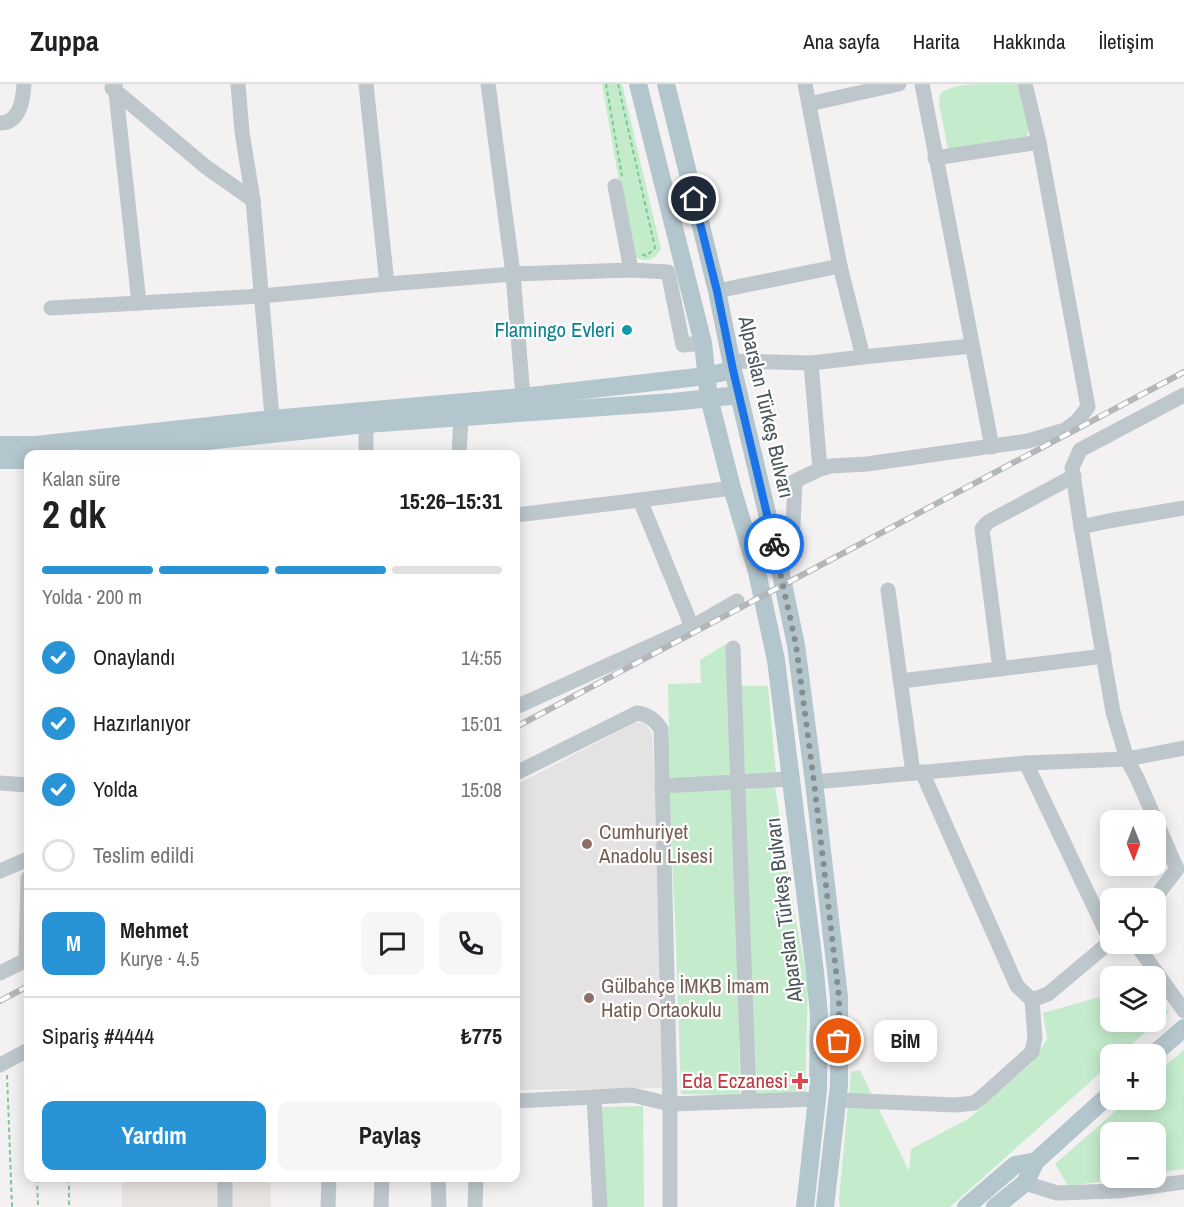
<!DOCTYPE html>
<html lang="tr">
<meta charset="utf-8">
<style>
body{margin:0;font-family:"Archivo Narrow",sans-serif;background:#f6f6f6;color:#202124;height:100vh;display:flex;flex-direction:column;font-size:22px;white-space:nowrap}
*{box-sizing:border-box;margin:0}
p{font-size:20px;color:#757577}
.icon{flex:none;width:33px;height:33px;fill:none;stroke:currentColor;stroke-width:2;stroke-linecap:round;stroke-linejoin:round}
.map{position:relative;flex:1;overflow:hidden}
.drawer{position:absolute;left:24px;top:366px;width:496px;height:732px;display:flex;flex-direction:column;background:#fff;border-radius:12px;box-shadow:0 3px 15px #0003}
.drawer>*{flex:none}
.needle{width:39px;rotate:179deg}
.tools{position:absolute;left:1100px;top:726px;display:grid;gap:12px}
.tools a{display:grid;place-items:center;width:66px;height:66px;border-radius:12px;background:#fff;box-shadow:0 3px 15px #0003;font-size:30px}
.pin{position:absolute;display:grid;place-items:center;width:51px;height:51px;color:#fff;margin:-26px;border:3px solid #fff;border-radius:50%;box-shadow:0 2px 6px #0007}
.courier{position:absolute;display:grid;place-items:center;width:60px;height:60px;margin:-30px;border:4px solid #1a73e8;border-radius:50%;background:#fff;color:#222;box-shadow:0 2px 8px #0007}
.bubble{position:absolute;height:42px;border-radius:12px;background:#fff;box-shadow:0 3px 15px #0003;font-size:20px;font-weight:700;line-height:42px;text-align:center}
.headline em{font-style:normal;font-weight:700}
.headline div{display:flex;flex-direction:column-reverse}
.headline{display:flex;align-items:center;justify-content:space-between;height:102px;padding:0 18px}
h1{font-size:39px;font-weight:700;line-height:45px}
.bar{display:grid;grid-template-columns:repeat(4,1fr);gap:9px 6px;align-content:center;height:72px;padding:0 18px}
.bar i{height:8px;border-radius:4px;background:#e0e0e0}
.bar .on{background:#2894d6}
.bar p{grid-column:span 4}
.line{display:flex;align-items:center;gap:15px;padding:0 18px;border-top:2px solid #e0e0e0}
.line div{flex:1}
.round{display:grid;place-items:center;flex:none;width:63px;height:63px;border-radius:12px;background:#f6f6f6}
ol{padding:0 18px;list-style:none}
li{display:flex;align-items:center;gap:18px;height:66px}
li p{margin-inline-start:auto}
li .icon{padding:6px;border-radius:50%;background:#2894d6;color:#fff;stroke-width:4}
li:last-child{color:#757577}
li i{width:33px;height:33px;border:3px solid #e0e0e0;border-radius:50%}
.action{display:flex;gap:12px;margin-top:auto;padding:12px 18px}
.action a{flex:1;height:69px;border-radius:12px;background:#2894d6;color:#fff;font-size:24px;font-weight:700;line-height:69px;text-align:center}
.action a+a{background:#f6f6f6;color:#202124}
header{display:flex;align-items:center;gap:36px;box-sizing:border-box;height:84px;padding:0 30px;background:#fff;border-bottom:2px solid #e0e0e0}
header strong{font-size:28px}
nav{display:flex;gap:33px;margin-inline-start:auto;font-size:21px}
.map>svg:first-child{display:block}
.commercial{fill:#e9e4df}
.education{fill:#e4e2e3}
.green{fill:#c4eccc}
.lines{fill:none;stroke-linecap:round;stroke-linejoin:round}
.path{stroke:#7ec896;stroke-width:2;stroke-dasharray:4.5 3;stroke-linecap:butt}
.minor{stroke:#bec7cc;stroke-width:15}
.major{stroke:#b3c5cd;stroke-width:18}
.rail-casing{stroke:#b4b7ba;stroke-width:6}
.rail{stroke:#fff;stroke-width:4;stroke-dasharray:11;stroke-linecap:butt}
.done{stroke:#858d91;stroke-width:6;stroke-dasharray:0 10.8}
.route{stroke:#1a73e8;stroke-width:8}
.culture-dot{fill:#0f9aa8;stroke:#fff;stroke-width:2}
.education-dot{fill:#8d6e63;stroke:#fff;stroke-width:2}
.health-dot{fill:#e0444e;stroke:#fff;stroke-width:2}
.labels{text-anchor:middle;stroke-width:4.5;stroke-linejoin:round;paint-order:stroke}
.culture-label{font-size:21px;fill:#0d838f;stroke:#fff;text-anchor:end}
.street-label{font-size:21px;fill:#4a575d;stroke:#fff}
.education-label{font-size:21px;fill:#785e54;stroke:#fff;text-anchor:start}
.health-label{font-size:21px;fill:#be3a42;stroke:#fff;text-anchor:end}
</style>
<header>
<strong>Zuppa</strong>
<nav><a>Ana sayfa</a><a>Harita</a><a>Hakkında</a><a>İletişim</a></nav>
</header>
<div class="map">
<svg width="1184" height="1123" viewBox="0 0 1184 1123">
<rect width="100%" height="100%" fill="#f3f1f1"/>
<path class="commercial" d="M122 1094H270L271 1123H122Z"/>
<path class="education" d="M634 639H645L652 649 661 819 665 1004 516 1006V701Z"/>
<g class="green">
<path d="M602 0H622L661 165C654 178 644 179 632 171Z"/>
<path d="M978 0H1017L1029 45 1027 52 948 65 939 20 940 10C951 1 965 1 978 0Z"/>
<path d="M726 560 735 696 670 700 668 600 701 599 700 576Z"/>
<path d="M741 602H768L776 690 745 692Z"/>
<path d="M775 702 794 827 808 899 805 1011 756 1010 745 706Z"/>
<path d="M732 703 737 825 740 1011 681 1010 676 858 669 708Z"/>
<path d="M1155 902 1168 928 1121 970H1110V980L950 1123H840L839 1115 851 988 860 986 909 1087 911 1065 968 1035 1033 978 1047 955 1043 929 1110 910V938H1155Z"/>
<path d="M1184 966V1085L1155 1089V1048H1110V1094H1126L1068 1102 1055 1080 1128 1016H1155V991Z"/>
<path d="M643 1022 644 1123H607L602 1023Z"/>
</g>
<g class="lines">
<g class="path">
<path d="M606 0 622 92"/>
<path d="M618 0 655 164 646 172 642 170"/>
<path d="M7 991 12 1123"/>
<path d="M37 1094 38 1123"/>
<path d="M69 1094V1123"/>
</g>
<g class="minor">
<path d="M115 0 139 219 262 212 387 200 366 0"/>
<path d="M238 0 242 48 253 116 273 344"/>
<path d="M488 0 513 190 523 313"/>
<path d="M922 0 992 363"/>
<path d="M112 4 206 83 253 116"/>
<path d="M809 20 899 0"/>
<path d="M0 39C20 39 23 16 24 0"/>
<path d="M935 74 1039 58"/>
<path d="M615 102 631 186 668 188 683 261 703 259"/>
<path d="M387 200 513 190 631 186"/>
<path d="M717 207 840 182"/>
<path d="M51 224 139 219"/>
<path d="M863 273 972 262"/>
<path d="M731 277 811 279"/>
<path d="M366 370V340"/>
<path d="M459 370 461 333"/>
<path d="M820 385 831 382 867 380 1028 357 1065 346 1077 337 1088 323 1039 58 1025 0"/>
<path d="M640 416 732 404"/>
<path d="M516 431 640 416 692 543 737 517"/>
<path d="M1081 443 1108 437 1184 424"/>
<path d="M777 471 792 464 795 397 820 385 811 279 863 273 840 182 805 0"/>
<path d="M888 506 913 689"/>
<path d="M733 564 749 1017"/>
<path d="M1000 585 982 445 988 438 1074 392"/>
<path d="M901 597 1104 572"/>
<path d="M516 623 692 543"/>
<path d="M1026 679 1110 856"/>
<path d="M922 688 1017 902 1032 916 1048 910 1110 858"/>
<path d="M516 689 637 629C649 631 654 635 661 645L670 1020V1123"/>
<path d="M814 698 1026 679 1127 675 1184 664"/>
<path d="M0 699 28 701"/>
<path d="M662 702 790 695"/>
<path d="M0 787 28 775"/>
<path d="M1155 814 1177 785 1138 696 1127 675 1113 628 1081 443 1072 384 1080 366 1184 311"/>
<path d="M1136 860 1184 927"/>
<path d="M26 875 28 794"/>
<path d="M0 889 28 875"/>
<path d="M0 981 28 966"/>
<path d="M594 1013 600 1123"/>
<path d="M838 1016 955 1021 974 1019 982 1013 1032 968 1035 954 1032 916"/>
<path d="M516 1017 632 1011 670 1020 817 1015"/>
<path d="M225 1094V1123"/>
<path d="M438 1094 439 1123"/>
<path d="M1025 1099 1057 1109 1118 1107 1184 1098"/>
<path d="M328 1123 329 1094"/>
<path d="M381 1123 382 1094"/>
<path d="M475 1123 476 1094"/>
</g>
<g class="major">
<path d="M638 0 703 259 709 314 732 404 757 488 776 576 815 888 819 931 818 1006 805 1123"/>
<path d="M666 0 717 207 733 286 777 471 796 561 814 698 839 913V1001L825 1123"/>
<path d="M0 361H36L272 335 523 313 706 292 733 286"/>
<path d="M86 370 366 340 673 318 739 311"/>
<path d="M0 376H28"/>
<path d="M1154 970 1184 944"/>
<path d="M966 1123 1015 1081 1036 1077"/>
<path d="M995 1123 1025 1099 1036 1077 1110 1010"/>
</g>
<g class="rail-casing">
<g id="rail">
<path d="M516 643 1184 288"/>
<path d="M0 917 28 902"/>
</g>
</g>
<use href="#rail" class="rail"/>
</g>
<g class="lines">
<path class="done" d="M774 460 796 561 814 698 839 913V957"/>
<path class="route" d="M694 115 717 207 733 286 774 460"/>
</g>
<circle class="culture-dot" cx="627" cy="246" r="6"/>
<g class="education-dot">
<circle cx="587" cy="760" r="6"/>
<circle cx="589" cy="914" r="6"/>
</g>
<path class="health-dot" d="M797 988h6v6h6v6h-6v6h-6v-6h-6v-6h6z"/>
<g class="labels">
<g class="culture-label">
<text x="615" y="253">Flamingo Evleri</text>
</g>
<g class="street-label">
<text transform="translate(766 323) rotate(77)" y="7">Alparslan Türkeş Bulvarı</text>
<text transform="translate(784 826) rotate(-97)" y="7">Alparslan Türkeş Bulvarı</text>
</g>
<g class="education-label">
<text x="599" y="755">Cumhuriyet<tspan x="599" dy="24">Anadolu Lisesi</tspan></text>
<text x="601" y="909">Gülbahçe İMKB İmam<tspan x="601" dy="24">Hatip Ortaokulu</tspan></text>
</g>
<g class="health-label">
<text x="788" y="1004">Eda Eczanesi</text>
</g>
</g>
</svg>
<div class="tools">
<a><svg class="needle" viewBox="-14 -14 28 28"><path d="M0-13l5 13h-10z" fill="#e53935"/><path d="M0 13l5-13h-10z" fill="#757577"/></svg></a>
<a><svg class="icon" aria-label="locate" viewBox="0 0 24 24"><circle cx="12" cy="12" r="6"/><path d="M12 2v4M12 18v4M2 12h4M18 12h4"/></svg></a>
<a><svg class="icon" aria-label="layers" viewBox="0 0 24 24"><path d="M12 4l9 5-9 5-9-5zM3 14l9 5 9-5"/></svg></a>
<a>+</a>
<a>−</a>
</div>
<div class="pin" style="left:839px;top:957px;background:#ea580c"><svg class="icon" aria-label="bag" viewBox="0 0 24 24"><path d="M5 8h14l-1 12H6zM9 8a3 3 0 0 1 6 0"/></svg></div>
<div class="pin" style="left:694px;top:115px;background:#1f2937"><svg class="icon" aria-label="home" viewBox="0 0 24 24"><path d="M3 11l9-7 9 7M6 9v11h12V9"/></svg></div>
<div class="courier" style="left:774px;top:460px"><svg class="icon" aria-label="bike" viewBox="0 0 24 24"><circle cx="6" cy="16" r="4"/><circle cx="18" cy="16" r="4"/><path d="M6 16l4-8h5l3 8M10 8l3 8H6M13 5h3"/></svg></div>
<div class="bubble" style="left:874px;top:936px;width:63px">BİM</div>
<section class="drawer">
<div class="headline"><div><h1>2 dk</h1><p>Kalan süre</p></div><em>15:26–15:31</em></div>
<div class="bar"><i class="on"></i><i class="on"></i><i class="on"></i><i></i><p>Yolda · 200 m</p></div>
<ol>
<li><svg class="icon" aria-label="check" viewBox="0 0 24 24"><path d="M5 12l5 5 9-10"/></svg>Onaylandı<p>14:55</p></li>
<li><svg class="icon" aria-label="check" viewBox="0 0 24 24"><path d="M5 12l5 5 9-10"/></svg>Hazırlanıyor<p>15:01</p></li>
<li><svg class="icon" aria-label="check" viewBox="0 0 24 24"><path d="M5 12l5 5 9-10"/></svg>Yolda<p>15:08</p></li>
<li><i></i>Teslim edildi</li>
</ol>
<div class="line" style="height:108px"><b class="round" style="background:#2894d6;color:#fff">M</b><div><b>Mehmet</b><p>Kurye · 4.5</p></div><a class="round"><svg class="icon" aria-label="chat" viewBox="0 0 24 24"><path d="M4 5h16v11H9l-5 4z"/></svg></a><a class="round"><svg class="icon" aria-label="phone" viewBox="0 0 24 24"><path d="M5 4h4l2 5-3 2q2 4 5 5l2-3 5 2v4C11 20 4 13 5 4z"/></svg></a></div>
<div class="line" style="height:78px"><div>Sipariş #4444</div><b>₺775</b></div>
<div class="action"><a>Yardım</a><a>Paylaş</a></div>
</section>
</div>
